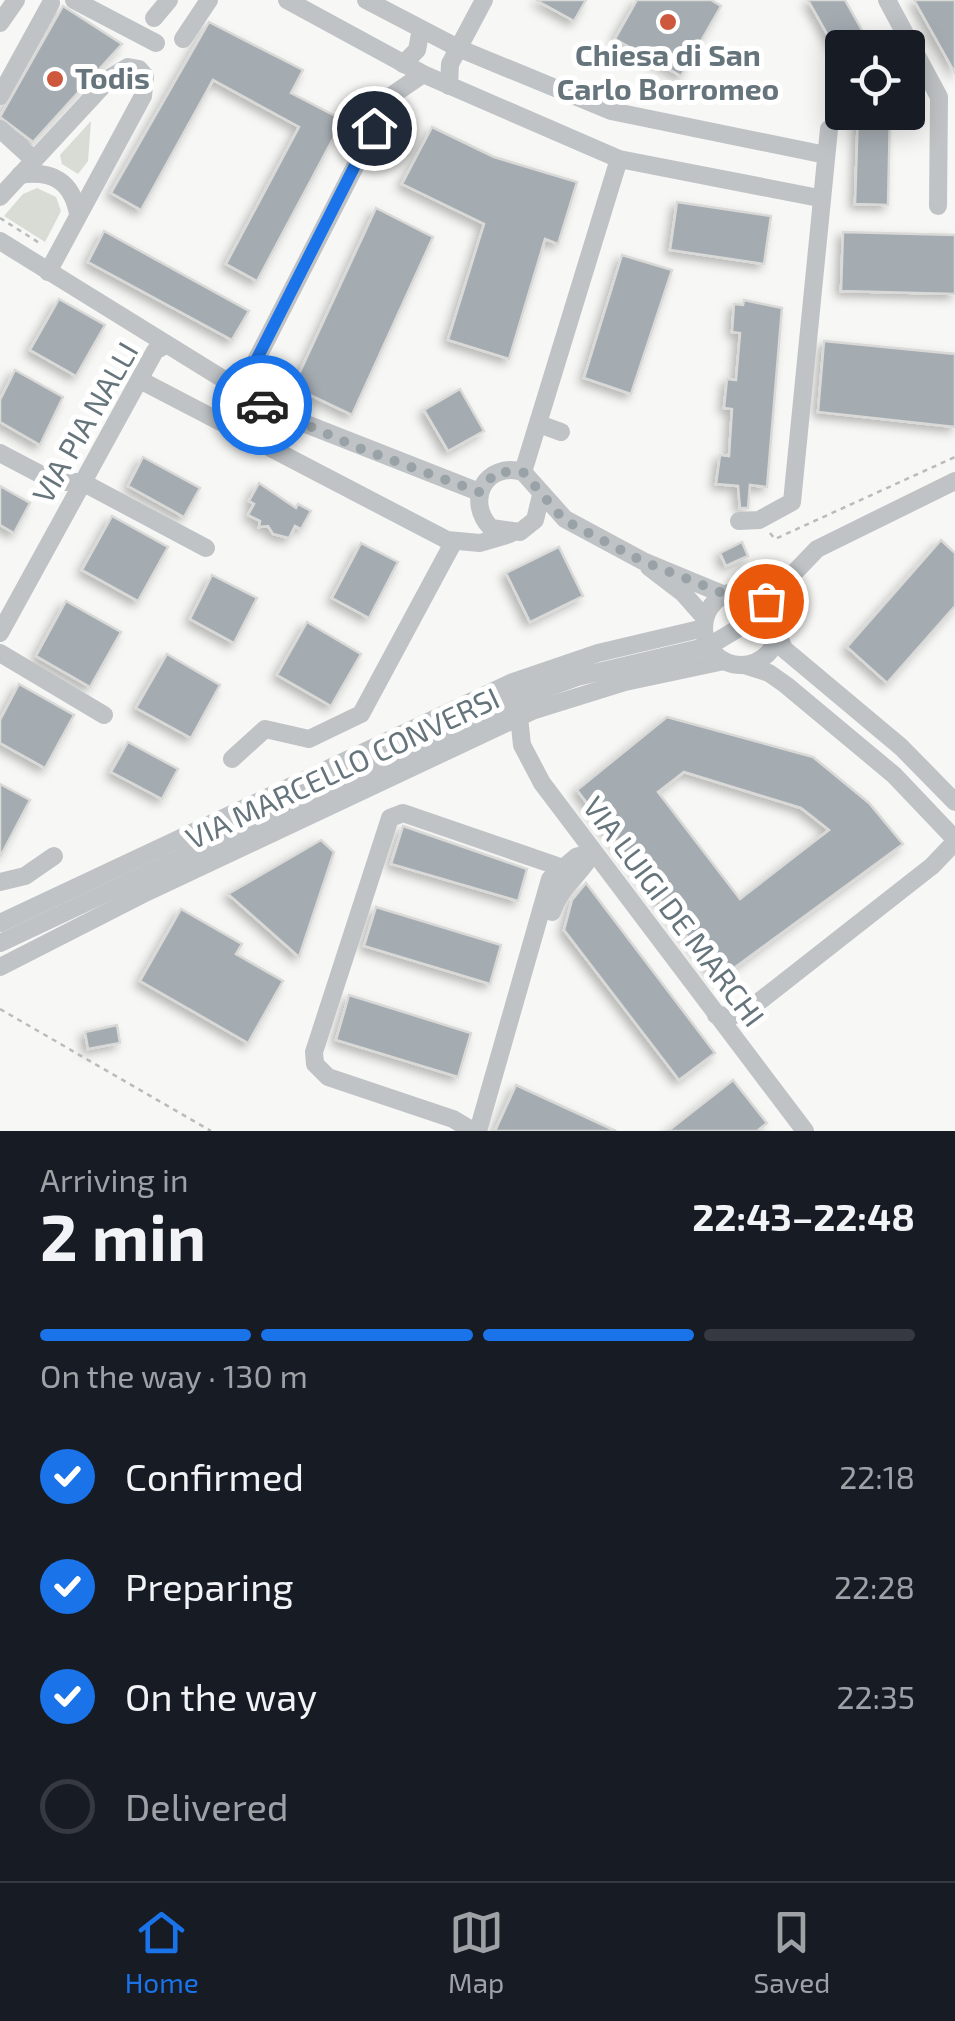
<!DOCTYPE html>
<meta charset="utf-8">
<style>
body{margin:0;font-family:"Exo 2",sans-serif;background:#242831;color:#f1f3f6;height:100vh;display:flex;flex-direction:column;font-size:38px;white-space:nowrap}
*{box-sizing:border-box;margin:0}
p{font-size:32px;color:#9ea1a6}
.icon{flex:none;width:55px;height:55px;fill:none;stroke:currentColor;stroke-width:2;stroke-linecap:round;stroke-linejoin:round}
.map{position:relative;height:1131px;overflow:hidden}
.sheet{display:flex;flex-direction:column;background:#171b24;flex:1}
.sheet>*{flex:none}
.tools{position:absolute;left:825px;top:30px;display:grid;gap:20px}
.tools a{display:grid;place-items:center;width:100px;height:100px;border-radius:10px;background:#171b24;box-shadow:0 5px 25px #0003;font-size:50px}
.pin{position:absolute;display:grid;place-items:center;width:85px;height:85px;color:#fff;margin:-42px;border:5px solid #fff;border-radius:50%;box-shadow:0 2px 10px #0007}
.courier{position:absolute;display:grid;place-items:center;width:100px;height:100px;margin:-50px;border:8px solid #1a73e8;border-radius:50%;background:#fff;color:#222;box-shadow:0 2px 12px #0007}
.overview em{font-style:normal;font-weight:700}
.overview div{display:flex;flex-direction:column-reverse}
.overview{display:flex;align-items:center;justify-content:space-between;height:170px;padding:0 40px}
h1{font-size:65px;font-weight:700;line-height:75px}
.bar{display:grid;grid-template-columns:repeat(4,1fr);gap:15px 10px;align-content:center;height:120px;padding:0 40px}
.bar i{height:12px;border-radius:8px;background:#363941}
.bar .current{background:#1a73e8}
.bar p{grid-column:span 4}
ol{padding:0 40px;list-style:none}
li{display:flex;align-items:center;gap:30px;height:110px}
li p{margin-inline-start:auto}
li .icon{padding:10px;border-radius:50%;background:#1a73e8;color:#fff;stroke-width:4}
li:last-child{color:#9ea1a6}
li i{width:55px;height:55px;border:5px solid #363941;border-radius:50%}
.dock{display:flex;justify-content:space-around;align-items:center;height:140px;border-top:2px solid #363941;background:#171b24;font-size:28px;color:#9ea1a6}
.dock a{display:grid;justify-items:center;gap:5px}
.dock .current{color:#1a73e8}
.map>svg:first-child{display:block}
.green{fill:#d8dcd5}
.building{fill:#a5acb1;stroke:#d9d9d8;stroke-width:2.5;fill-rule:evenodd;filter:url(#shadow)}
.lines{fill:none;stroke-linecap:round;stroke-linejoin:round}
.path{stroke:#b9bcbe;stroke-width:2.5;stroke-dasharray:5 5;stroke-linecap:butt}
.minor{stroke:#bfc3c6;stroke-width:18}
.done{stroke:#99a2a6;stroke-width:10;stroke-dasharray:0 18}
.route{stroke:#1a73e8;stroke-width:12}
.poi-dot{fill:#ce583e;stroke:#fff;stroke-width:4}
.labels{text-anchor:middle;stroke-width:10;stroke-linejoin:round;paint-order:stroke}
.poi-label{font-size:30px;font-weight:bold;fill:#66747c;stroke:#fff}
.street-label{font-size:30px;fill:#66747c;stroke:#fff}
</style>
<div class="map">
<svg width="955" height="1131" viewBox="0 0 955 1131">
<defs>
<filter id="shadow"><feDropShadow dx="-4.5" dy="4.5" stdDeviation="5" flood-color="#0004"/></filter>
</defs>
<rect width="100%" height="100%" fill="#f7f7f5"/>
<g class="green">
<path d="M91 121 88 161 78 174 62 164 60 155Z"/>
<path d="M37 188 56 197 61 211 45 242 4 216 23 194Z"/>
</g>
<g class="building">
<path d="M536 0H586L574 21Z"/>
<path d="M637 0H711L721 6 681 76 615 39Z"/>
<path d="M808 0H845L872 48H835Z"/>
<path d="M914 0H955V73Z"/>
<path d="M63 6 122 44 33 142 0 117Z"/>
<path d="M209 22 303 70 291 93 343 120 257 281 226 264 299 127 213 80 141 210 111 193Z"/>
<path d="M858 112 890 113 888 205 855 204Z"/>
<path d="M432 127 494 157 577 182 558 244 545 239 509 359 448 340 484 224 402 184Z"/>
<path d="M677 202 771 216 764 264 670 250Z"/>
<path d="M376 208 433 237 352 415 293 387Z"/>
<path d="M104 231 249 311 232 340 88 262Z"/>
<path d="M843 232 955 235V294L841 291Z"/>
<path d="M622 255 672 270 631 394 584 378Z"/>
<path d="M59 299 105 325 76 376 30 350Z"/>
<path d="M744 300 782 308 767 487 750 485 748 508H740L738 486 716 484 720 455 729 456 732 409 724 408 727 379 736 380 740 333 732 332 734 304 743 305Z"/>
<path d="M824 341 955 354V427L818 412Z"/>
<path d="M15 370 63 397 40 445 0 422V400Z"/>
<path d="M460 389 484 431 448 451 424 410Z"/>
<path d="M143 457 200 488 184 517 128 486Z"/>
<path d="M259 483 296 508 298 504 311 511 301 529 295 526 289 538 273 534 268 526 259 527 260 521 248 515 254 504 249 501Z"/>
<path d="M0 486 30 503 14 533 0 525Z"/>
<path d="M112 516 168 547 138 601 82 570Z"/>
<path d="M941 540 955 553V606L887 683 847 647Z"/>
<path d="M742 542 748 556 726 566 720 553Z"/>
<path d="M361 543 398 562 369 618 332 598Z"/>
<path d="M559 547 583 596 530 622 506 573Z"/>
<path d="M212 575 257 598 234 643 190 619Z"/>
<path d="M66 601 121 632 90 687 36 656Z"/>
<path d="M307 622 361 654 331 706 277 675Z"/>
<path d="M167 654 220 685 191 738 136 708Z"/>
<path d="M19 684 74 715 45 768 0 743V720Z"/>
<path d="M667 717 813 757 869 803 903 844 719 979 577 790ZM684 772 801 808 829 830 740 899 658 792Z"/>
<path d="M128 742 178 769 162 799 111 772Z"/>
<path d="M0 784 30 800 0 857Z"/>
<path d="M403 826 527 869 518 901 391 864Z"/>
<path d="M321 840 334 852 299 957 228 894Z"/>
<path d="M586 883 715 1053 679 1080 564 930 572 900Z"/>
<path d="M376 907 501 945 490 984 364 946Z"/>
<path d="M181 909 242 944 236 954 283 981 248 1043 140 981Z"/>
<path d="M349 995 471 1033 458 1077 336 1040Z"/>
<path d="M117 1025 120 1043 88 1049 85 1032Z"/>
<path d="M733 1080 767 1123 757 1131H668Z"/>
<path d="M516 1085 616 1131H495Z"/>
</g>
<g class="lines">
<g class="path">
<path d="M0 218 41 244"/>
<path d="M770 533 775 539 955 457"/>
<path d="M0 1009 211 1131"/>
</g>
<g class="minor">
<path d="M74 0 156 43"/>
<path d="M287 0 423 74 619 159 819 198"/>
<path d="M366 0 458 48 611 111 826 155"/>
<path d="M887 0 939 97 938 206"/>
<path d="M154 18 169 0"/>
<path d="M0 23 16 0"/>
<path d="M183 39 209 0"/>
<path d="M403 64 417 50 421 29"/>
<path d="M449 86 450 64 484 0"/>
<path d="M0 96 51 3"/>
<path d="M0 129 34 160"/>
<path d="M20 175C52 170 72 181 78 214"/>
<path d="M0 197 111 77 128 67 139 69 145 76 143 96 48 272"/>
<path d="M0 241 278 413 479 492"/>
<path d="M140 380 447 540 480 543 510 534"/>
<path d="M240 392 391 96 423 74"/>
<path d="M539 424 561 432"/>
<path d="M0 453 55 482H82L206 548"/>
<path d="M523 472 619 159"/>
<path d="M541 495 535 520 520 532 491 528C465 501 485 461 523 472L565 519 643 561 725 595"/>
<path d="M739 521 759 520 792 502 829 129"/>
<path d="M649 567 683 593 705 618"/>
<circle cx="741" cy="628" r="37"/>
<path d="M0 633 155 351 164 346"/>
<path d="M778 634 784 649 901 747 955 802"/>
<path d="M0 653 104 715"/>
<path d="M744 665 769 673 786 685 894 775 955 839"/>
<path d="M519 717 522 745 542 783 805 1131"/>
<path d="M232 759 265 729 309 739 361 714 453 543"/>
<path d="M0 882 25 876 54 856"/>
<path d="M552 912C561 885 580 876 593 852"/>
<path d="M0 923 513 682 598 653 704 628"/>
<path d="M0 943 517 699 577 677 709 646 744 625 817 549 955 481"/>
<path d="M0 967 147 892 532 711 625 682 724 661"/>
<path d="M716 1015 732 1016 751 1008 932 866 955 842"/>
<path d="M473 1131 453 1119 328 1077 315 1064 314 1052 390 818 403 813 560 867"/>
<path d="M478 1131 550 879 576 857 593 852"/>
</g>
</g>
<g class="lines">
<path class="done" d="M262 405 359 448 479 492 496 472H523L564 520 642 561 725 594 747 592 766 601"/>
<path class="route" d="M262 405 240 392 374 128"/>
</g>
<g class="poi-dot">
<circle cx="668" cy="22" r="10"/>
<circle cx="55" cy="79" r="10"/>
</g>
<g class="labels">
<g class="poi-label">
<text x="668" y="66">Chiesa di San<tspan x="668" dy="34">Carlo Borromeo</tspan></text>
<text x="75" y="89" text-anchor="start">Todis</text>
</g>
<g class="street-label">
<text transform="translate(86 423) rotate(-60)" y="10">VIA PIA NALLI</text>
<text transform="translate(343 769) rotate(-25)" y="10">VIA MARCELLO CONVERSI</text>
<text transform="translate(673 912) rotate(53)" y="10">VIA LUIGI DE MARCHI</text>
</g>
</g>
</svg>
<div class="tools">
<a><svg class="icon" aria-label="locate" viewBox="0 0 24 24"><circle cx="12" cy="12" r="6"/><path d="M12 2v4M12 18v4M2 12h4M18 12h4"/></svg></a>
</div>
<div class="pin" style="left:766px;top:601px;background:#ea580c"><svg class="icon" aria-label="bag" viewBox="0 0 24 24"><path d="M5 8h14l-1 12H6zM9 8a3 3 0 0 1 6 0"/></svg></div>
<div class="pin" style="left:374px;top:128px;background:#1f2937"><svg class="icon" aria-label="home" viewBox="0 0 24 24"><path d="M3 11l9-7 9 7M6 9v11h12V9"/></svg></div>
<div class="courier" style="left:262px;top:405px"><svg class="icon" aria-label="car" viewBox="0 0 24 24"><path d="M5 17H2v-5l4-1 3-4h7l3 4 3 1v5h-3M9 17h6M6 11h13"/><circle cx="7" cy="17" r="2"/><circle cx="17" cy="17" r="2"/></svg></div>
</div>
<section class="sheet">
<div class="overview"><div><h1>2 min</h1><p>Arriving in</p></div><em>22:43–22:48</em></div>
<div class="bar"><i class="current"></i><i class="current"></i><i class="current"></i><i></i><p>On the way · 130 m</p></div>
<ol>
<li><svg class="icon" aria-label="check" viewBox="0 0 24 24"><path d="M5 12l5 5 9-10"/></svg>Confirmed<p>22:18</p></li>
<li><svg class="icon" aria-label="check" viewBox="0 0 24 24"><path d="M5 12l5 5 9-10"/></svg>Preparing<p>22:28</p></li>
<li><svg class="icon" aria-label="check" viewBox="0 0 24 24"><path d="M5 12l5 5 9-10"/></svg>On the way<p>22:35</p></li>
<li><i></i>Delivered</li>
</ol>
</section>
<nav class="dock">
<a class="current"><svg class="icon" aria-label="home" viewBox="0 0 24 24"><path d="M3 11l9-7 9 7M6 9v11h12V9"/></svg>Home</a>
<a><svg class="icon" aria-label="map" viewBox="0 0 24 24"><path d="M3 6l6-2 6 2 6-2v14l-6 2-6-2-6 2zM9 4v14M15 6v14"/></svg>Map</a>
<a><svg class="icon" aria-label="saved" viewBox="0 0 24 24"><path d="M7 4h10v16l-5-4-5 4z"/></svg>Saved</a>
</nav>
